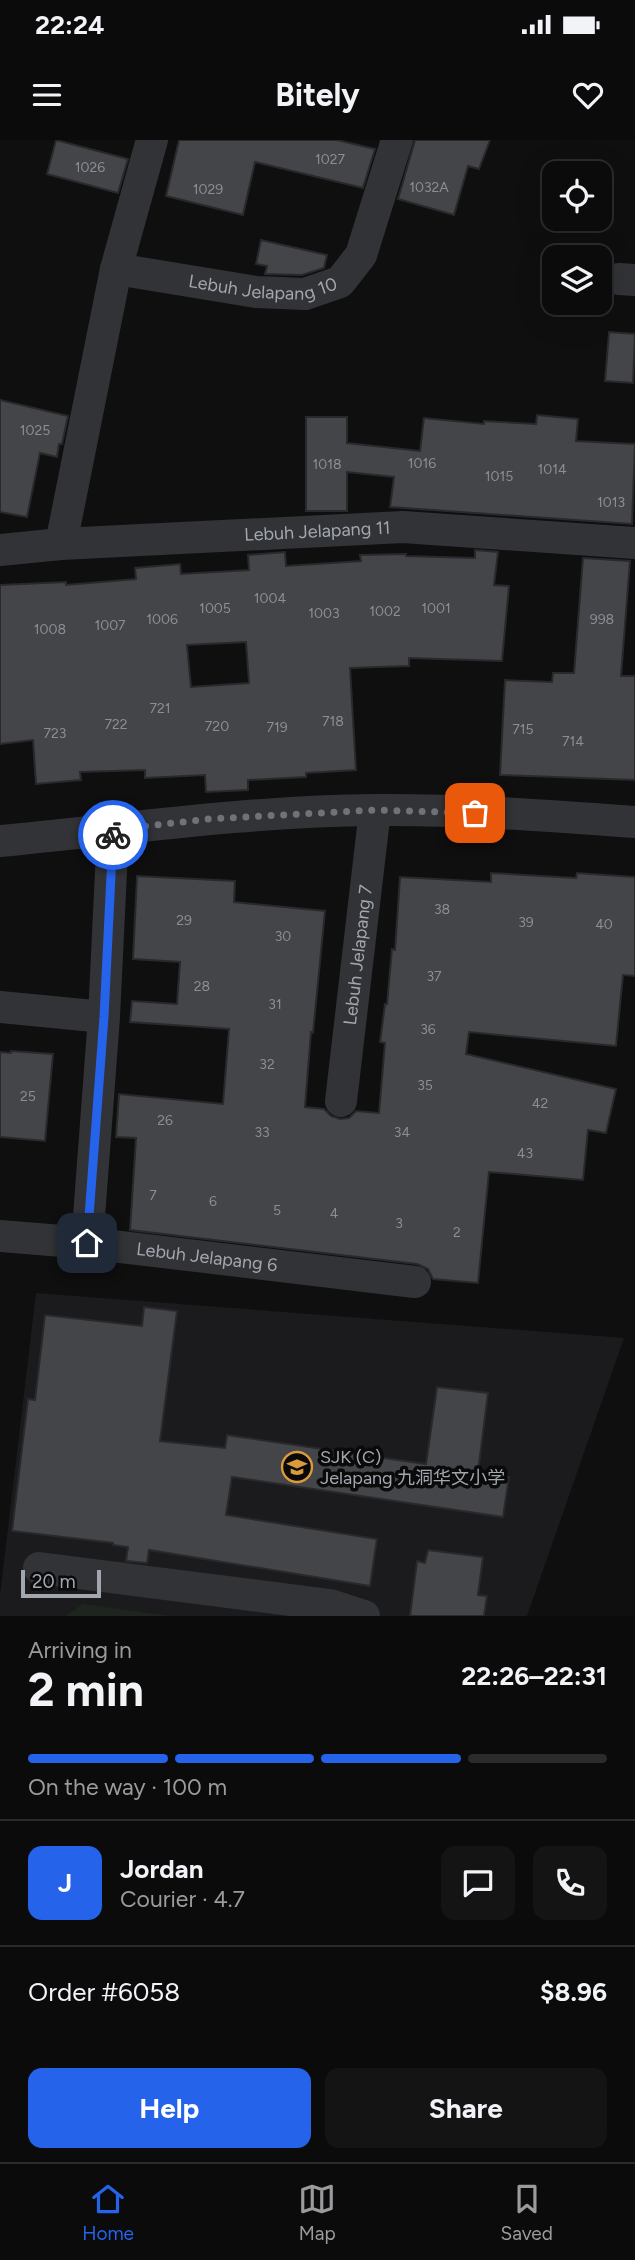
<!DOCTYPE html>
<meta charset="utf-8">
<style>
body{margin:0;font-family:Figtree,"Noto Sans SC",sans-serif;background:#141415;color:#f1f3f6;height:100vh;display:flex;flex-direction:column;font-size:26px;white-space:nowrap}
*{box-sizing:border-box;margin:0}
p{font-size:23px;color:#9a9b9d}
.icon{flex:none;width:38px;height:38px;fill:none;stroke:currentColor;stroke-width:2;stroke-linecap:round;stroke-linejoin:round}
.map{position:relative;height:1476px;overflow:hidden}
.details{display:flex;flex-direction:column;background:#0b0b0c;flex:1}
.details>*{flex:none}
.tools{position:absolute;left:542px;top:21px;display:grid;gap:14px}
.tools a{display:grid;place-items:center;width:70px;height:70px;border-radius:14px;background:#0b0b0c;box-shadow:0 7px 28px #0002,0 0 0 2px #2b2b2d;font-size:35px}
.scale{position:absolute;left:21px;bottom:18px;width:80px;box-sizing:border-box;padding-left:7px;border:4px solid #a2a7af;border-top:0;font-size:19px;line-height:24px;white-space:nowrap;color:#a2a7af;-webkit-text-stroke:5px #0a0a0b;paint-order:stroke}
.pin{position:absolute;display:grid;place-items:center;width:60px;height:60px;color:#fff;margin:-30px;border-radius:14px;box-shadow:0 4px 10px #0006}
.courier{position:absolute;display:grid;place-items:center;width:70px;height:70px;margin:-35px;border:5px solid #2563eb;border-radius:50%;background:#fff;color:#222;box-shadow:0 2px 9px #0007}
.head em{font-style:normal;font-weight:700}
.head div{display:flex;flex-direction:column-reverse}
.head{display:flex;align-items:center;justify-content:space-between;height:119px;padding:0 28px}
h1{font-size:46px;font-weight:700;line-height:52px}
.bar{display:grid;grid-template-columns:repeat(4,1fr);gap:10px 7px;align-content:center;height:84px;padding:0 28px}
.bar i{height:9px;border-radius:5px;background:#2b2b2d}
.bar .selected{background:#2563eb}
.bar p{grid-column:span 4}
.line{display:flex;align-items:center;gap:18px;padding:0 28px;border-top:2px solid #2b2b2d}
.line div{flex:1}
.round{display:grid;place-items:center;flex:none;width:74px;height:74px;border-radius:14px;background:#141415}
.action{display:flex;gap:14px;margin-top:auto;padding:14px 28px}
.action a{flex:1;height:80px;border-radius:14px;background:#2563eb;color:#fff;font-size:28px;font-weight:700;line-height:80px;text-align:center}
.action a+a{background:#141415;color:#f1f3f6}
.status{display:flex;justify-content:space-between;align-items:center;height:49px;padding:0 35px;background:#0b0b0c;direction:ltr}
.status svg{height:19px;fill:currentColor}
header{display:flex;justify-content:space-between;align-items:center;height:91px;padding:0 28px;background:#0b0b0c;font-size:32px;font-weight:700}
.menu{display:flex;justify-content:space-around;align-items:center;height:98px;border-top:2px solid #2b2b2d;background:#0b0b0c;font-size:19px;color:#9a9b9d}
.menu a{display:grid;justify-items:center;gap:4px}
.menu .selected{color:#2563eb}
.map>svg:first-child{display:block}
.built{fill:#1b1b1d}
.green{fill:#1e241e}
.building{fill:#434548;stroke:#29292c;stroke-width:2;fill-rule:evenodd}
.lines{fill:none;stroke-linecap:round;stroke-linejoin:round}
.minor{stroke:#323336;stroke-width:32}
.done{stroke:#6f7277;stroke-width:7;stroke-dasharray:0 12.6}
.route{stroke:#2563eb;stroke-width:9}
.labels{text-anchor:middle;stroke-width:7;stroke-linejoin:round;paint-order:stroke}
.number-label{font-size:14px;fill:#8a8e95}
.street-label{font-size:18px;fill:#a2a7af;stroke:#0a0a0b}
.poi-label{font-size:18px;fill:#a2a7af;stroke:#0a0a0b;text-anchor:start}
</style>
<div class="status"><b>22:24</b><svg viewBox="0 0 49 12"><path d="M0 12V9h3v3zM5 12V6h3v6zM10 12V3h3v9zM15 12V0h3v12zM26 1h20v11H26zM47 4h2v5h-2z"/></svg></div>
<header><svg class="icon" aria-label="menu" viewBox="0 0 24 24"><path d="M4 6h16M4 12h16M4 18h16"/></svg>Bitely<svg class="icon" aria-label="heart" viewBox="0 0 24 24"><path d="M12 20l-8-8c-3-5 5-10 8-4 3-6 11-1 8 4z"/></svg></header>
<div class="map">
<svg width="635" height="1476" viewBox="0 0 635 1476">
<rect width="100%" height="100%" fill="#0f0f10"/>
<path class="built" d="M36 1153 624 1198 527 1476H0V1455Z"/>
<path class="green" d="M83 1464 170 1476H65Z"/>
<g class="building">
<path d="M56 0 128 19 118 53 47 34Z"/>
<path d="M179 0H337L375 9 363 48 255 22 243 75 166 56Z"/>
<path d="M415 0H490L479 29 468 26 454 75 398 59Z"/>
<path d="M261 100 327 115 324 128 302 135 265 134 267 126 256 124Z"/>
<path d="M609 192 635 194 633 243 605 241Z"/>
<path d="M0 260 68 276 62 304H59L57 317 40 313 27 377 0 372Z"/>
<path d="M537 275 578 279 576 301 635 304 632 384 390 367 394 337 347 332V371H306V277H347V303L420 311 424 278 484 284V281L536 284Z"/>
<path d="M475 410 498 412 494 445 509 446 502 521 409 518V526L350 528 356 630 306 633V637L248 640V650L206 652 205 635 145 638V630L80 632 81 640 36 644 33 600 0 604V445L66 442V445L136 439 135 428 180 424 181 434 249 430 248 415 285 412 286 426 361 421 360 415 406 414V416L475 418ZM246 502 249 543 191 547 187 505Z"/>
<path d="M583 418 630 421 621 536H635V640L500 635 505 540 552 542 553 533H574Z"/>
<path d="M491 733 576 738 577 733 635 737V836L623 835 616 906 469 892 466 914 616 949 606 993 588 990 583 1040 489 1032 478 1143 433 1139 428 1129 417 1124 130 1090 136 998 116 997 119 954 223 964 229 889 130 882 132 861 177 864 180 822 133 819 137 736 235 741 234 762 325 771 313 893 311 892 305 967 324 969 331 976 340 979 349 978 356 971 379 973 385 903 380 902 385 864H387L392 809 395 810 400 737 491 742Z"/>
<path d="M11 911 53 914 45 1001 0 997V912L11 913Z"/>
<path d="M144 1167 177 1171 160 1301 225 1308 227 1295 426 1324 437 1247 488 1253 478 1332 509 1337 503 1377 232 1337 226 1375 377 1399 370 1446 149 1410 147 1423 126 1421 128 1407 113 1405V1403L12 1391 28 1259 35 1260 45 1175 142 1186Z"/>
<path d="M428 1410 483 1417 478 1455 487 1456 484 1476H410L417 1421 425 1423Z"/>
</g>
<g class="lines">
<g class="minor">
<path id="s1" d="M116 129 256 152 305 154 340 142 361 115 397 0"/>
<path d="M619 139 635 140"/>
<path d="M61 404 116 129 152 0"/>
<path id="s2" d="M0 410 61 404 403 387 635 403"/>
<path d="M0 701C125 689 250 671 375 670 461 669 550 676 635 682"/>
<path d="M0 867 104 877"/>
<path id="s3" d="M341 961 375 670"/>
<path id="s4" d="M0 1096 87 1103 415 1142"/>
<path d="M87 1103 104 877 113 690"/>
<path d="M39 1428 330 1465 364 1476"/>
</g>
</g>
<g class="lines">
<path class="done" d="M113 695V690L208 679 375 670 475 673"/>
<path class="route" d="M87 1103 104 877 113 695"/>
</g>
<defs>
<g id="school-ring" transform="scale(1.575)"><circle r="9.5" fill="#0a0a0b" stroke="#db9a3c" stroke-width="1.5"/><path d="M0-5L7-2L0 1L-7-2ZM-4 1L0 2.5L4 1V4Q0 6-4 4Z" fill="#db9a3c"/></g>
</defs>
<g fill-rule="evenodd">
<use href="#school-ring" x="297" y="1327"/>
</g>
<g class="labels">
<g class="number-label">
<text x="330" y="24">1027</text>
<text x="90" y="32">1026</text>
<text x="429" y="52">1032A</text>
<text x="208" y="54">1029</text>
<text x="35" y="295">1025</text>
<text x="422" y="328">1016</text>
<text x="327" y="329">1018</text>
<text x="552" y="334">1014</text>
<text x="499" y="341">1015</text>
<text x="611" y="367">1013</text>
<text x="270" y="463">1004</text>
<text x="215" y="473">1005</text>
<text x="436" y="473">1001</text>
<text x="385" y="476">1002</text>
<text x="324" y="478">1003</text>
<text x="162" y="484">1006</text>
<text x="602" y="484">998</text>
<text x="110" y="490">1007</text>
<text x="50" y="494">1008</text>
<text x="160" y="573">721</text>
<text x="333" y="586">718</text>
<text x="116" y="589">722</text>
<text x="217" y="591">720</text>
<text x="277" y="592">719</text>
<text x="523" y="594">715</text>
<text x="55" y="598">723</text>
<text x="573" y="606">714</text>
<text x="442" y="774">38</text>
<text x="184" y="785">29</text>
<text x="526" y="787">39</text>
<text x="604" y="789">40</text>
<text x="283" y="801">30</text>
<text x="434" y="841">37</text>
<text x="202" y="851">28</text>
<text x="275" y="869">31</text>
<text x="428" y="894">36</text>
<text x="267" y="929">32</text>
<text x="425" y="950">35</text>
<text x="28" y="961">25</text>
<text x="540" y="968">42</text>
<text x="165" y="985">26</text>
<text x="262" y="997">33</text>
<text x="402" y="997">34</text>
<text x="525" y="1018">43</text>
<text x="153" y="1060">7</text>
<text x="213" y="1066">6</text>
<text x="277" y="1075">5</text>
<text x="334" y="1078">4</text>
<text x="399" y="1088">3</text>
<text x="457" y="1097">2</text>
</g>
<g class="street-label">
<text dy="6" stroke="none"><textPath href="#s1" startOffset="149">Lebuh Jelapang 10</textPath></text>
<text dy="6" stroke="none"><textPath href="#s2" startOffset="318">Lebuh Jelapang 11</textPath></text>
<text dy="6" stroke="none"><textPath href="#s3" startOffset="147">Lebuh Jelapang 7</textPath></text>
<text dy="6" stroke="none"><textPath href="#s4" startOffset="208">Lebuh Jelapang 6</textPath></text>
</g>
<g class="poi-label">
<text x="320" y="1323">SJK (C)<tspan x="320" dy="21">Jelapang 九洞华文小学</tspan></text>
</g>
</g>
</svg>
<div class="tools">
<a><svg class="icon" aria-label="locate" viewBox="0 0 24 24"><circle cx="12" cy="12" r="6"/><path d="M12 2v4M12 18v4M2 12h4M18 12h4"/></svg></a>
<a><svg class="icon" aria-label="layers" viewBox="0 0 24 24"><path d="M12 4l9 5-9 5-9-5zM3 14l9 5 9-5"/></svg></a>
</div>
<div class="scale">20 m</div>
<div class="pin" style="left:475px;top:673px;background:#ea580c"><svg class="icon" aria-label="bag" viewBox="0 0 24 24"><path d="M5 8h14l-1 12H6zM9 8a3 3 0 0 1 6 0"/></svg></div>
<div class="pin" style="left:87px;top:1103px;background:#1f2937"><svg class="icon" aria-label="home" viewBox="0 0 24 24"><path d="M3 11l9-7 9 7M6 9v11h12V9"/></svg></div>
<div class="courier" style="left:113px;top:695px"><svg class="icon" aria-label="bike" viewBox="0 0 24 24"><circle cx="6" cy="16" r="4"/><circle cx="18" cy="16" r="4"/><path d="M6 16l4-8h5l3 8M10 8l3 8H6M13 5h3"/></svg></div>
</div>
<section class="details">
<div class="head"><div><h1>2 min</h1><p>Arriving in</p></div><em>22:26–22:31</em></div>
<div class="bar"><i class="selected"></i><i class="selected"></i><i class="selected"></i><i></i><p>On the way · 100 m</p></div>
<div class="line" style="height:126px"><b class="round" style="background:#2563eb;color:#fff">J</b><div><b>Jordan</b><p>Courier · 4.7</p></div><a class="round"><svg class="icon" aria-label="chat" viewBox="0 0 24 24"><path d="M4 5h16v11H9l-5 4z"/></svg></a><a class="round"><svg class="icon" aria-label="phone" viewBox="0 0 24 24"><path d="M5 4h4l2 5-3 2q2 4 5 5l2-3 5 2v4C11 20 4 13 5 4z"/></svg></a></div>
<div class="line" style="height:91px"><div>Order #6058</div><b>$8.96</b></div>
<div class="action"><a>Help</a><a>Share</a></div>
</section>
<nav class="menu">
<a class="selected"><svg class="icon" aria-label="home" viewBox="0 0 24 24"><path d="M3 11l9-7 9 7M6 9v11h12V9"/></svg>Home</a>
<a><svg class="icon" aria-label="map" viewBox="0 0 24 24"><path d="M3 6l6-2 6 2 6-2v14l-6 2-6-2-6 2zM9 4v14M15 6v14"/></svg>Map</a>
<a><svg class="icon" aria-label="saved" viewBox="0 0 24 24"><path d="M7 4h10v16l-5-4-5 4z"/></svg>Saved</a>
</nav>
